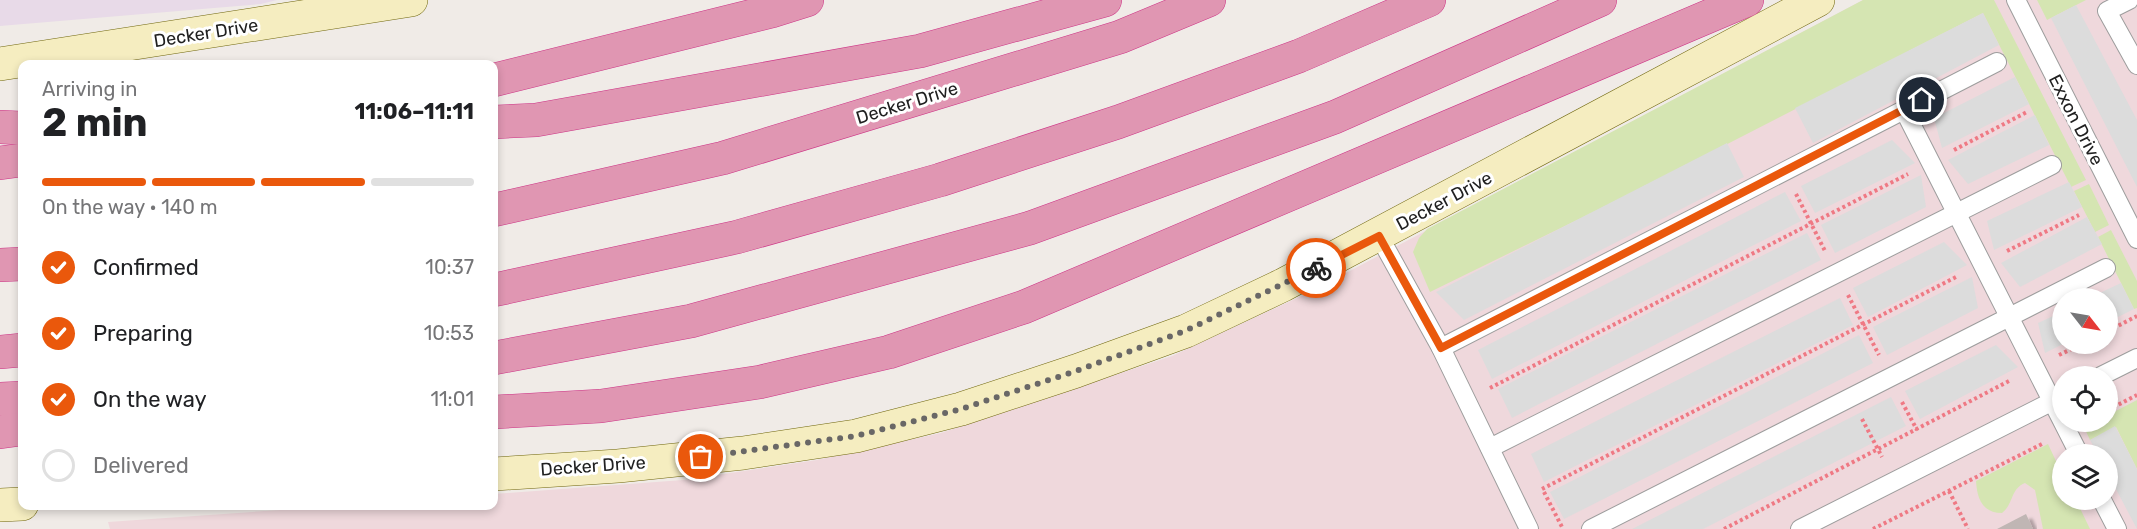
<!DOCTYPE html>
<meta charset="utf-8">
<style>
body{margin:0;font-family:Rubik,sans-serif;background:#f2f2f2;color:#202124;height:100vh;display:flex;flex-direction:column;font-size:22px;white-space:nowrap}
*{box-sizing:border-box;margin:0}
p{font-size:20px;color:#757577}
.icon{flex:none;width:33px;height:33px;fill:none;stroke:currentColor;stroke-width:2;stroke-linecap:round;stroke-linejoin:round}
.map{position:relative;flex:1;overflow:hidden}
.panel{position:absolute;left:18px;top:60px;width:480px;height:450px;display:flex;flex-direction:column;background:#fff;border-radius:12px;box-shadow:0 3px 9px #0003}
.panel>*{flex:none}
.needle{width:39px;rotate:121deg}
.tools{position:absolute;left:2052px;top:288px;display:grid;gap:12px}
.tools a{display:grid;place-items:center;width:66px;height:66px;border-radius:50%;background:#fff;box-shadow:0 3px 9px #0003;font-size:30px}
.pin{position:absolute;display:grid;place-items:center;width:51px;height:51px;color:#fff;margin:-26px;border:3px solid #fff;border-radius:50%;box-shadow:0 2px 6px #0007}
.courier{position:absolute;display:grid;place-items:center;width:60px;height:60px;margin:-30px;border:4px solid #ea580c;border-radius:50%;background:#fff;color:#222;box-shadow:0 2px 8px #0007}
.overview em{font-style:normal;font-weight:700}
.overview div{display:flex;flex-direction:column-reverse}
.overview{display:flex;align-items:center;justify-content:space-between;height:102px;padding:0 24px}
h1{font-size:39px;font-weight:700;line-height:45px}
.bar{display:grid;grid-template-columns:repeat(4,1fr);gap:9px 6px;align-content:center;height:72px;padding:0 24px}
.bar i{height:8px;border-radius:4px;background:#e0e0e0}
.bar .active{background:#ea580c}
.bar p{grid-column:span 4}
ol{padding:0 24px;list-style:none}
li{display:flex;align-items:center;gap:18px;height:66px}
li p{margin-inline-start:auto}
li .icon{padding:6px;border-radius:50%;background:#ea580c;color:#fff;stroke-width:4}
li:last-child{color:#757577}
li i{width:33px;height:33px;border:3px solid #e0e0e0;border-radius:50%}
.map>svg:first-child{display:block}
.commercial{fill:#efd8dc;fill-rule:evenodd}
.industrial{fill:#e8dae8}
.grass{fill:#d5e5b2}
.parking{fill:#dcdcdc}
.building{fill:#c0b6b4;filter:url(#shadow)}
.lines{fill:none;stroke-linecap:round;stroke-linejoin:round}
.lane-casing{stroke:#9d9d9d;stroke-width:20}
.secondary-casing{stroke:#70670e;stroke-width:34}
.highway-casing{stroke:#cd3587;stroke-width:34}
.path{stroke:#ef7984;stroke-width:4;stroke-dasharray:3 3;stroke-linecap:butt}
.lane{stroke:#fff;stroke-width:18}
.secondary{stroke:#f5edc0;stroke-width:33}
.highway{stroke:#e096b2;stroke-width:33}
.done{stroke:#696766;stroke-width:6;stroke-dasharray:0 10.8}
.route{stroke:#ea580c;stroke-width:8}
.labels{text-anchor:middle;stroke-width:6;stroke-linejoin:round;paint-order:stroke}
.street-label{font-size:18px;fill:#202020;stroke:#fff}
</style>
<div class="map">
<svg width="2137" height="529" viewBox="0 0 2137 529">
<defs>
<filter id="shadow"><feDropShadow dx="6" dy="4" stdDeviation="1.5" flood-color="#0004"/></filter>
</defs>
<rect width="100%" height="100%" fill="#f0ebe7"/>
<path class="commercial" d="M1863 0H2137V529H110L108 522 338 506H494V494L683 480 817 460 941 433 1172 356 1310 292ZM2062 298H2108V344H2062ZM2062 376H2108V422H2062ZM2062 454H2108V500H2062Z"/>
<path class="industrial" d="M0 0H277L261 4 0 26Z"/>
<g class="grass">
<path d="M1863 0H1994L2086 180 2071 187 1983 13 1624 197 1430 292 1413 252 1419 238 1427 229Z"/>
<path d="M2037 0H2086L2047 20Z"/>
<path d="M2089 184 2109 225 2095 232 2074 191Z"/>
<path d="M2111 230 2137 281V308L2134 309 2098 237Z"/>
<path d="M2137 400V469L2116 427 2090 440 2084 427 2094 422H2108V415Z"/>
<path d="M2048 444 2062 474V500H2076L2090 529H2043L2035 490 2025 483C2010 489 2014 504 2002 513 1982 513 1977 498 1976 481Z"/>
</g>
<g class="parking">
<path d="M2076 5 2137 120V187L2051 18Z"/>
<path d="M1983 13 1999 45 1813 143 1795 108Z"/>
<path d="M2015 77 2029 104 1942 148 1934 118Z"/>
<path d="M2035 115 2049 145 1968 184 1948 160Z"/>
<path d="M1892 140 1915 163 1815 213 1801 186Z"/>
<path d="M1727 143 1744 177 1464 320 1436 292Z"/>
<path d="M1921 175 1926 207 1835 253 1821 225Z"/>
<path d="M2069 182 2082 207 1994 250 1987 221Z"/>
<path d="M1785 192 1801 221 1492 379 1478 350Z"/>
<path d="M2087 217 2102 244 2020 287 2001 263Z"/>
<path d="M1807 233 1821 260 1512 418 1498 389Z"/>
<path d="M1944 242 1967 265 1868 317 1853 288Z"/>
<path d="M1972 277 1978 308 1887 355 1873 327Z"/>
<path d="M2121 283 2134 309 2108 322V298H2089Z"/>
<path d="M1840 298 1853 325 1544 482 1531 454Z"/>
<path d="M2062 312 2063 344 2045 353 2038 323Z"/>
<path d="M1859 335 1873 363 1564 519 1550 492Z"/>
<path d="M1996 345 2018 367 1920 419 1905 391Z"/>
<path d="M1891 397 1906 426 1703 529H1632Z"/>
<path d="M2115 426 2137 469V529L2108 474V454H2098L2090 440Z"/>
</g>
<path class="building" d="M2026 514 2033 529H1997Z"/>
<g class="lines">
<g class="lane-casing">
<g id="lane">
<path d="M2016 0 2137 239"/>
<path d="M2129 0 2107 11 2137 65"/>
<path d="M1904 110 2079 454"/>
<path d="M1379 236 1441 348 1529 529"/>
<path d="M1441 348 1997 62"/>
<path d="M2101 376 2137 358"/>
<path d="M1490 448 2052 165"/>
<path d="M2102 500 2117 529"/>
<path d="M1591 529 2106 268"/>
<path d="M1800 529 2061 397"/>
</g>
</g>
<g class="secondary-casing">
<g id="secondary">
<path d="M0 64 411 0"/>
<path d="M494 474 618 466 743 453 856 436 961 409 1076 371 1186 331 1283 285 1818 0"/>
<path d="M0 505 22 504"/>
</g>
</g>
<g class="highway-casing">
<g id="highway">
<path d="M494 80 772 11 807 0"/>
<path d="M494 122 536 120 920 51 1105 0"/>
<path d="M0 127 22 128"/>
<path d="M0 163 22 160"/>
<path d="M494 210 723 158 1120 37 1209 0"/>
<path d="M0 265 22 264"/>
<path d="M494 290 737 237 940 180 1118 122 1299 56 1429 0"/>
<path d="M0 352 22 350"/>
<path d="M494 358 691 321 1030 228 1335 117 1600 0"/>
<path d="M0 399 22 398"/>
<path d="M494 412 601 406 760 382 889 352 1024 307 1747 0"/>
<path d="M0 432 22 429"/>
</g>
</g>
<g class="path">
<path d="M1954 150 2027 112"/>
<path d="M1796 194 1825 251"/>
<path d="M2007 251 2079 215"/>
<path d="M1848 295 1879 355"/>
<path d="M2108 331 2137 316"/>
<path d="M2059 355 2082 344"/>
<path d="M1490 388 1908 174"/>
<path d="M1902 402 1917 430"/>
<path d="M2108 410 2137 395"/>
<path d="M1862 419 1882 457"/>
<path d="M1542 489 1958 276"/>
<path d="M1949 491 1968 529"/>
<path d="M1544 492 1563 529"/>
<path d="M1724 529 2011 380"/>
<path d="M1873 529 2044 443"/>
</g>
<use href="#lane" class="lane"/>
<use href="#secondary" class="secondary"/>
<use href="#highway" class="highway"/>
</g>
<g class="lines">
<path class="done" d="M701 457 856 436 961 409 1076 371 1185 331 1316 268"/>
<path class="route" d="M1316 268 1379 236 1441 348 1922 100"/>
</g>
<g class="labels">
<g class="street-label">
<text transform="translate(206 33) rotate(-9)" y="6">Decker Drive</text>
<text transform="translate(907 103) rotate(-17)" y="6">Decker Drive</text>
<text transform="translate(2076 120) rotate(63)" y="6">Exxon Drive</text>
<text transform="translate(1444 201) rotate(-28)" y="6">Decker Drive</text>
<text transform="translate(593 466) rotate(-4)" y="6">Decker Drive</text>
</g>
</g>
</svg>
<div class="tools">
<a><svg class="needle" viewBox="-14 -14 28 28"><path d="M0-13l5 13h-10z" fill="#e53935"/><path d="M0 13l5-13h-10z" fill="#757577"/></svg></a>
<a><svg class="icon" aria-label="locate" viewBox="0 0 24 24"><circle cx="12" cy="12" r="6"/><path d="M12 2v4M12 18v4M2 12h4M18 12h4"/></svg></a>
<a><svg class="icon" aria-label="layers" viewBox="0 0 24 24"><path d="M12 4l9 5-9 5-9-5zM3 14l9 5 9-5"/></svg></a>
</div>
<div class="pin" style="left:701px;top:457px;background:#ea580c"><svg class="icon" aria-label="bag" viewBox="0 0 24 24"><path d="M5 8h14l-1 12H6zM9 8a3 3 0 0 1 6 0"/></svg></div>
<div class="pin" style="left:1922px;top:100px;background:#1f2937"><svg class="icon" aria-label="home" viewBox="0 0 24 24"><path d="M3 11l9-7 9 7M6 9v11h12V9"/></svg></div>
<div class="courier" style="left:1316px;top:268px"><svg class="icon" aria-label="bike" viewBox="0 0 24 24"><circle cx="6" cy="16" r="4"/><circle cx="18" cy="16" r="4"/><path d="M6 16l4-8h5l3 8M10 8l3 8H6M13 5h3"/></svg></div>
<section class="panel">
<div class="overview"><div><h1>2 min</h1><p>Arriving in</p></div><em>11:06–11:11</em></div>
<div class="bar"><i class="active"></i><i class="active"></i><i class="active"></i><i></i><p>On the way · 140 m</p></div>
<ol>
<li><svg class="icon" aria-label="check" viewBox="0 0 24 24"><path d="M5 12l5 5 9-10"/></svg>Confirmed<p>10:37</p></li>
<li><svg class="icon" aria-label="check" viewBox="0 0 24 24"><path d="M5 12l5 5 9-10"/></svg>Preparing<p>10:53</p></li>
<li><svg class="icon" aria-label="check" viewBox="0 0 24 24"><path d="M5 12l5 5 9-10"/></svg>On the way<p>11:01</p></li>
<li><i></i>Delivered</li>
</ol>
</section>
</div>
